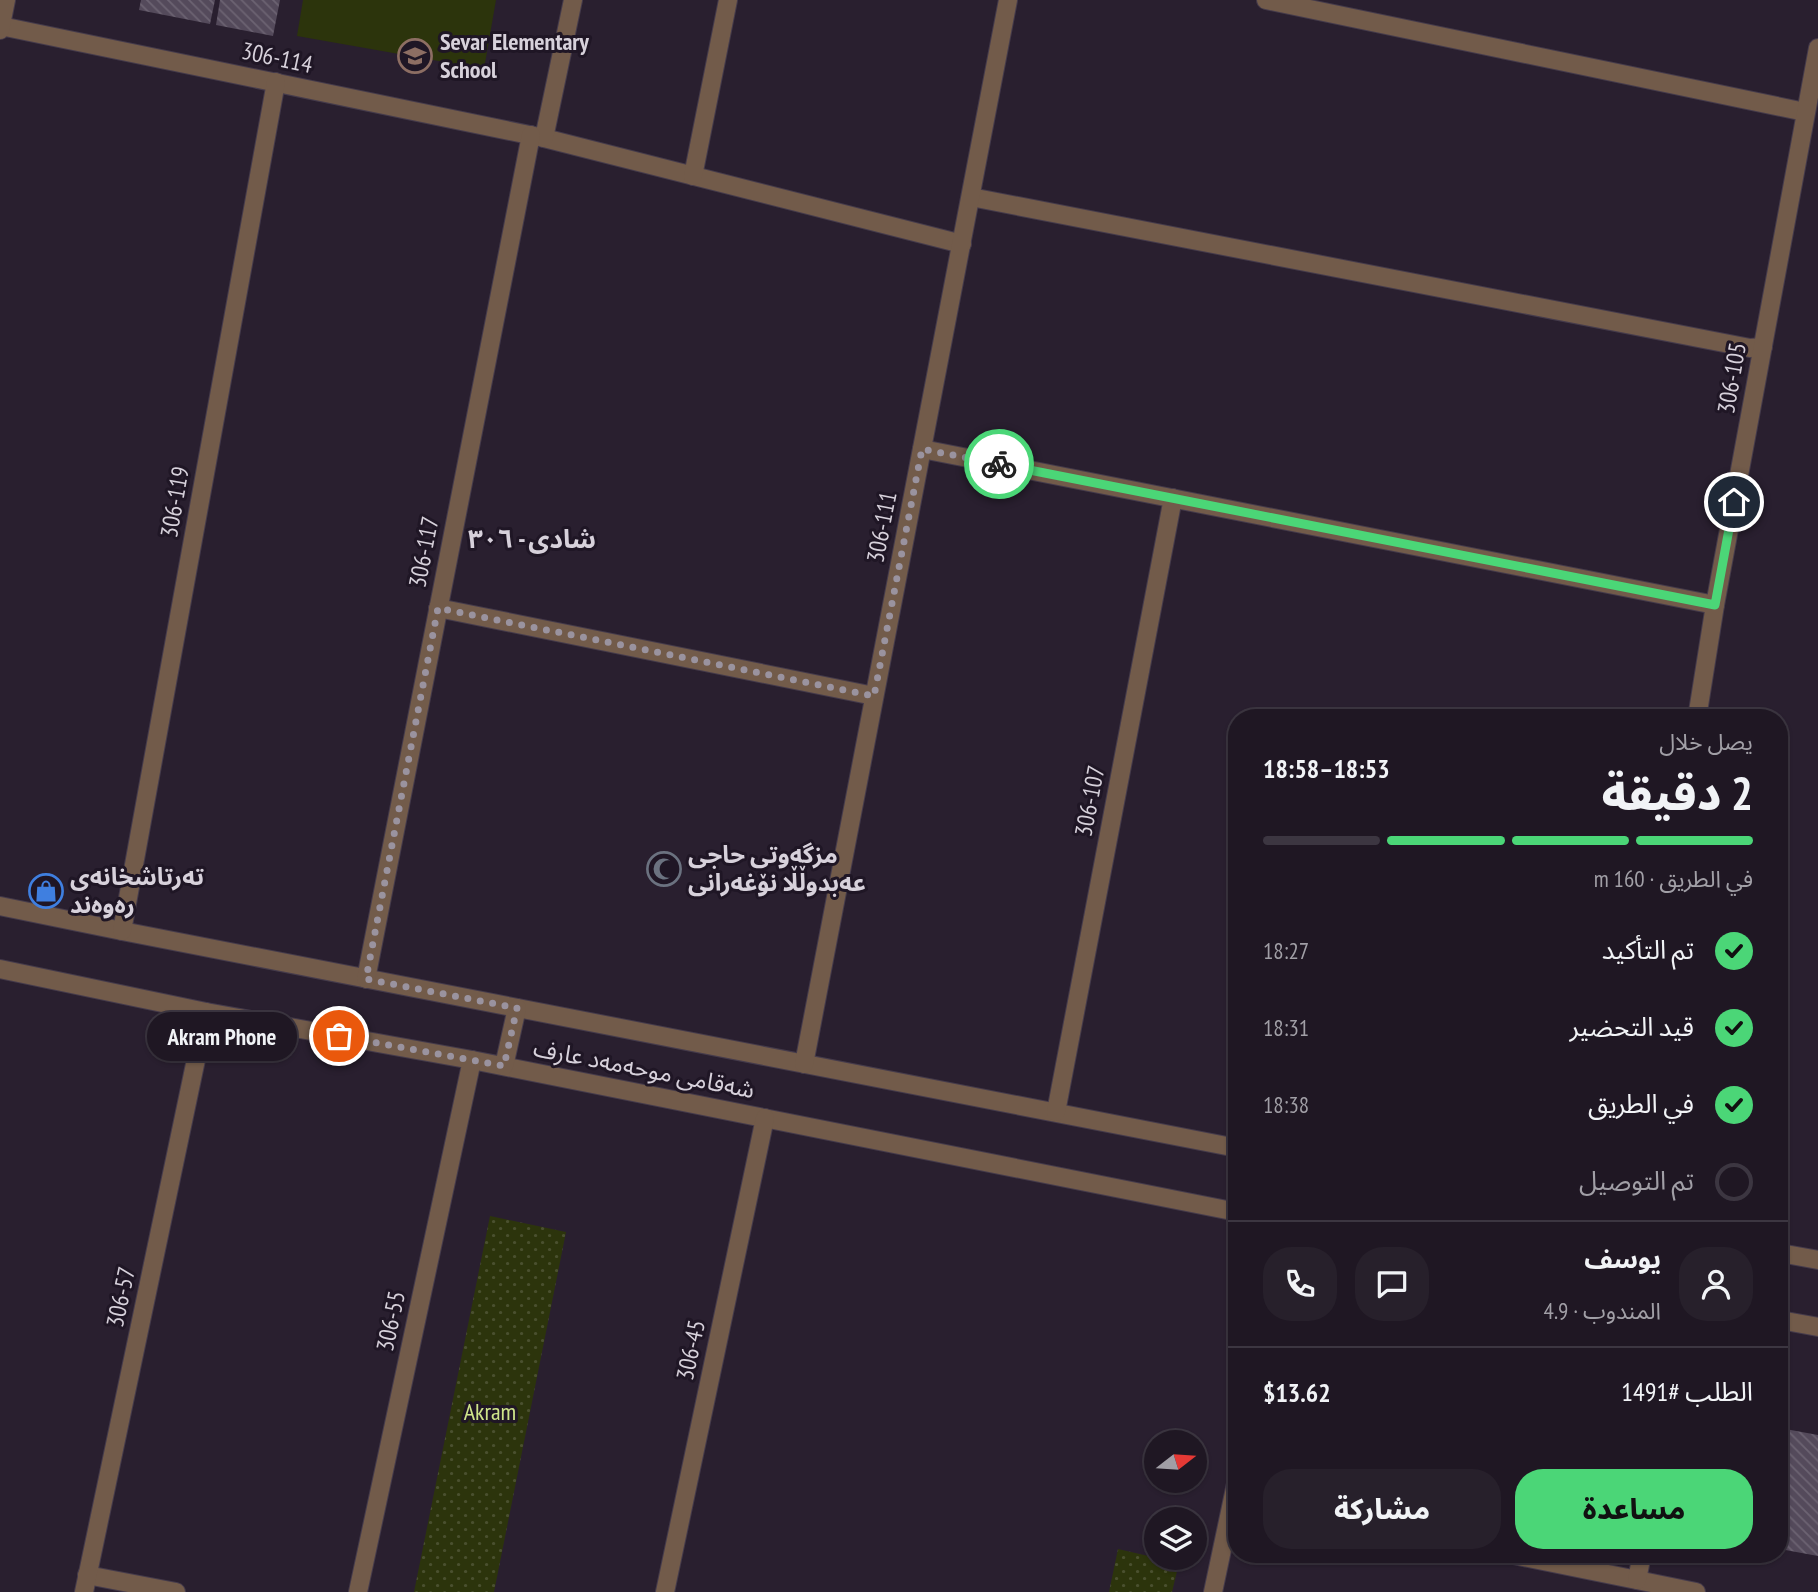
<!DOCTYPE html>
<html lang="ar">
<meta charset="utf-8">
<style>
body{margin:0;font-family:"PT Sans Narrow","Noto Sans Arabic",sans-serif;background:#27202b;color:#f1f3f6;direction:rtl;height:100vh;display:flex;flex-direction:column;font-size:26px;white-space:nowrap}
*{box-sizing:border-box;margin:0}
p{font-size:23px;color:#a19fa6}
.icon{flex:none;width:38px;height:38px;fill:none;stroke:currentColor;stroke-width:2;stroke-linecap:round;stroke-linejoin:round}
.map{position:relative;flex:1;overflow:hidden;direction:ltr}
.sheet{position:absolute;left:1228px;top:709px;width:560px;height:854px;display:flex;flex-direction:column;background:#1f1723;border-radius:28px;box-shadow:0 2px 5px #0004,0 0 0 2px #3c3641;direction:rtl}
.sheet>*{flex:none}
.needle{width:46px;rotate:73deg}
.tools{position:absolute;left:1144px;top:1430px;display:grid;gap:14px}
.tools a{display:grid;place-items:center;width:63px;height:63px;border-radius:50%;background:#1f1723;box-shadow:0 2px 5px #0004,0 0 0 2px #3c3641;font-size:35px}
.pin{position:absolute;display:grid;place-items:center;width:60px;height:60px;color:#fff;margin:-30px;border:4px solid #fff;border-radius:50%;box-shadow:0 2px 7px #0007}
.courier{position:absolute;display:grid;place-items:center;width:70px;height:70px;margin:-35px;border:5px solid #4bd677;border-radius:50%;background:#fff;color:#222;box-shadow:0 2px 9px #0007}
.bubble{position:absolute;height:49px;border-radius:24px;background:#1f1723;box-shadow:0 2px 5px #0004,0 0 0 2px #3c3641;font-size:23px;font-weight:800;line-height:49px;text-align:center;direction:rtl}
.overview em{font-style:normal;font-weight:800}
.overview div{display:flex;flex-direction:column-reverse}
.overview{display:flex;align-items:center;justify-content:space-between;height:119px;padding:0 35px}
h1{font-size:46px;font-weight:800;line-height:52px}
.bar{display:grid;grid-template-columns:repeat(4,1fr);gap:10px 7px;align-content:center;height:84px;padding:0 35px}
.bar i{height:9px;border-radius:5px;background:#3c3641}
.bar .selected{background:#4bd677}
.bar p{grid-column:span 4}
.line{display:flex;align-items:center;gap:18px;padding:0 35px;border-top:2px solid #3c3641}
.line div{flex:1}
.round{display:grid;place-items:center;flex:none;width:74px;height:74px;border-radius:28px;background:#27202b}
ol{padding:0 35px;list-style:none}
li{display:flex;align-items:center;gap:21px;height:77px}
li p{margin-inline-start:auto}
li .icon{padding:7px;border-radius:50%;background:#4bd677;color:#111;stroke-width:4}
li:last-child{color:#a19fa6}
li i{width:38px;height:38px;border:4px solid #3c3641;border-radius:50%}
.button{display:flex;gap:14px;margin-top:auto;padding:14px 35px}
.button a{flex:1;height:80px;border-radius:28px;background:#4bd677;color:#111;font-size:28px;font-weight:800;line-height:80px;text-align:center}
.button a+a{background:#27202b;color:#f1f3f6}
.map>svg:first-child{display:block}
.park{fill:#2c340c}
.garden{fill:url(#garden-dots)}
.building{fill:url(#building-back-hatch)}
.lines{fill:none;stroke-linecap:round;stroke-linejoin:round}
.minor-casing{stroke:#453b4b;stroke-width:20}
.minor{stroke:#725b4a;stroke-width:18}
.done{stroke:#9a939f;stroke-width:7;stroke-dasharray:0 12.6}
.route{stroke:#4bd677;stroke-width:9}
.labels{text-anchor:middle;stroke-width:6;stroke-linejoin:round;paint-order:stroke}
.poi-label{font-size:24px;font-weight:bold;fill:#d7d1db;stroke:#1f1625;text-anchor:start}
.street-label{font-size:24px;fill:#d7d1db;stroke:#1f1625}
.park-label{font-size:24px;fill:#cfe58a;stroke:#1f1625}
.neighbourhood-label{font-size:26px;font-weight:bold;fill:#d7d1db;stroke:#1f1625}
</style>
<div class="map">
<svg width="1818" height="1592" viewBox="0 0 1818 1592">
<defs>
<pattern id="garden-dots" width="8" height="8" patternUnits="userSpaceOnUse" patternTransform="scale(1.75)"><rect width="8" height="8" fill="#2c340c"/><path d="M2 2h.1M6 6h.1" fill="none" stroke="#4a502f" stroke-width="1.8" stroke-linecap="round"/></pattern>
<pattern id="building-back-hatch" width="6" height="6" patternUnits="userSpaceOnUse" patternTransform="scale(1.75)"><rect width="6" height="6" fill="#544a5b"/><path d="M-1 5l2 2M0 0l6 6M5-1l2 2" fill="none" stroke="#6c6372"/></pattern>
</defs>
<rect width="100%" height="100%" fill="#291f2f"/>
<path class="park" d="M303 0H496L484 69 297 36Z"/>
<g class="garden">
<path d="M490 1216 566 1232 494 1592H414Z"/>
<path d="M1118 1549 1179 1563 1172 1592H1109Z"/>
</g>
<g class="building">
<path d="M141 0H215L210 24 139 10Z"/>
<path d="M220 0H280L273 36 216 25Z"/>
<path d="M1780 1428 1818 1435V1556L1780 1549Z"/>
</g>
<g class="lines">
<g class="minor-casing">
<g id="minor">
<path d="M1266 0 1805 112"/>
<path d="M1 26 544 138 962 244"/>
<path d="M0 30 6 0"/>
<path d="M544 138 573 0"/>
<path d="M693 176 728 0"/>
<path d="M971 197 1750 348 1763 347"/>
<path d="M922 449 1715 605"/>
<path d="M438 608 874 696"/>
<path d="M1697 718 1715 605 1818 48"/>
<path d="M0 906 122 931 1237 1148"/>
<path d="M122 931 276 82"/>
<path d="M0 969 206 1012 472 1060 1237 1212"/>
<path d="M366 979 531 135"/>
<path d="M804 1064 1008 0"/>
<path d="M504 1066 517 1008"/>
<path d="M1056 1112 1173 498"/>
<path d="M1780 1253 1818 1260"/>
<path d="M1780 1320 1818 1327"/>
<path d="M1509 1554 1696 1592"/>
<path d="M87 1575 176 1592"/>
<path d="M1637 1580 1642 1554"/>
<path d="M84 1592 206 1012"/>
<path d="M358 1592 472 1060"/>
<path d="M665 1592 765 1118"/>
<path d="M1213 1592 1237 1479"/>
</g>
</g>
<use href="#minor" class="minor"/>
</g>
<g class="lines">
<path class="done" d="M339 1036 504 1066 517 1008 366 979 438 608 874 696 922 449 999 464"/>
<path class="route" d="M999 464 1715 605 1734 502"/>
</g>
<defs>
<g id="school-ring" transform="scale(1.75)"><circle r="9.5" fill="#1f1625" stroke="#8d6e63" stroke-width="1.5"/><path d="M0-5L7-2L0 1L-7-2ZM-4 1L0 2.5L4 1V4Q0 6-4 4Z" fill="#8d6e63"/></g>
<g id="mosque-ring" transform="scale(1.75)"><circle r="9.5" fill="#1f1625" stroke="#6b7280" stroke-width="1.5"/><path d="M3.5-4.9A6 6 0 1 0 3.5 4.9A5 5 0 1 1 3.5-4.9Z" fill="#6b7280"/></g>
<g id="shop-ring" transform="scale(1.75)"><circle r="9.5" fill="#1f1625" stroke="#3f7fe0" stroke-width="1.5"/><path d="M-5-2.5h2.3a2.7 3.5 0 0 1 5.4 0H5L5.5 6h-11ZM-1.5-2.5h3a1.5 2.3 0 0 0-3 0Z" fill="#3f7fe0"/></g>
</defs>
<g fill-rule="evenodd">
<use href="#school-ring" x="415" y="56"/>
<use href="#mosque-ring" x="664" y="869"/>
<use href="#shop-ring" x="46" y="891"/>
</g>
<g class="labels">
<g class="poi-label">
<text x="440" y="50">Sevar Elementary<tspan x="440" dy="28">School</tspan></text>
<text x="688" y="863">مزگەوتی حاجی<tspan x="688" dy="28">عەبدوڵڵا نۆغەرانی</tspan></text>
<text x="70" y="885">ته‌رتاشخانه‌ی<tspan x="70" dy="28">ره‌وه‌ند</tspan></text>
</g>
<g class="street-label">
<text transform="translate(277 58) rotate(12)" y="8">306-114</text>
<text transform="translate(1732 378) rotate(-80)" y="8">306-105</text>
<text transform="translate(175 502) rotate(-80)" y="8">306-119</text>
<text transform="translate(882 527) rotate(-79)" y="8">306-111</text>
<text transform="translate(424 552) rotate(-79)" y="8">306-117</text>
<text transform="translate(1090 801) rotate(-79)" y="8">306-107</text>
<text transform="translate(644 1069) rotate(11)" y="8">شەقامی موحەمەد عارف</text>
<text transform="translate(121 1297) rotate(-78)" y="8">306-57</text>
<text transform="translate(391 1321) rotate(-78)" y="8">306-55</text>
<text transform="translate(691 1350) rotate(-78)" y="8">306-45</text>
</g>
<g class="park-label">
<text x="490" y="1420">Akram</text>
</g>
<g class="neighbourhood-label">
<text x="532" y="548">شادی - ٣٠٦</text>
</g>
</g>
</svg>
<div class="tools">
<a><svg class="needle" viewBox="-14 -14 28 28"><path d="M0-13l5 13h-10z" fill="#e53935"/><path d="M0 13l5-13h-10z" fill="#a19fa6"/></svg></a>
<a><svg class="icon" aria-label="layers" viewBox="0 0 24 24"><path d="M12 4l9 5-9 5-9-5zM3 14l9 5 9-5"/></svg></a>
</div>
<div class="pin" style="left:339px;top:1036px;background:#ea580c"><svg class="icon" aria-label="bag" viewBox="0 0 24 24"><path d="M5 8h14l-1 12H6zM9 8a3 3 0 0 1 6 0"/></svg></div>
<div class="pin" style="left:1734px;top:502px;background:#1f2937"><svg class="icon" aria-label="home" viewBox="0 0 24 24"><path d="M3 11l9-7 9 7M6 9v11h12V9"/></svg></div>
<div class="courier" style="left:999px;top:464px"><svg class="icon" aria-label="bike" viewBox="0 0 24 24"><circle cx="6" cy="16" r="4"/><circle cx="18" cy="16" r="4"/><path d="M6 16l4-8h5l3 8M10 8l3 8H6M13 5h3"/></svg></div>
<div class="bubble" style="left:147px;top:1012px;width:150px">Akram Phone</div>
<section class="sheet">
<div class="overview"><div><h1>2 دقيقة</h1><p>يصل خلال</p></div><em>18:53–18:58</em></div>
<div class="bar"><i class="selected"></i><i class="selected"></i><i class="selected"></i><i></i><p>في الطريق · 160 m</p></div>
<ol>
<li><svg class="icon" aria-label="check" viewBox="0 0 24 24"><path d="M5 12l5 5 9-10"/></svg>تم التأكيد<p>18:27</p></li>
<li><svg class="icon" aria-label="check" viewBox="0 0 24 24"><path d="M5 12l5 5 9-10"/></svg>قيد التحضير<p>18:31</p></li>
<li><svg class="icon" aria-label="check" viewBox="0 0 24 24"><path d="M5 12l5 5 9-10"/></svg>في الطريق<p>18:38</p></li>
<li><i></i>تم التوصيل</li>
</ol>
<div class="line" style="height:126px"><a class="round"><svg class="icon" aria-label="person" viewBox="0 0 24 24"><circle cx="12" cy="8" r="4"/><path d="M4 21q1-7 8-7t8 7"/></svg></a><div><b>يوسف</b><p>المندوب · 4.9</p></div><a class="round"><svg class="icon" aria-label="chat" viewBox="0 0 24 24"><path d="M4 5h16v11H9l-5 4z"/></svg></a><a class="round"><svg class="icon" aria-label="phone" viewBox="0 0 24 24"><path d="M5 4h4l2 5-3 2q2 4 5 5l2-3 5 2v4C11 20 4 13 5 4z"/></svg></a></div>
<div class="line" style="height:91px"><div>الطلب #1491</div><b>$13.62</b></div>
<div class="button"><a>مساعدة</a><a>مشاركة</a></div>
</section>
</div>
